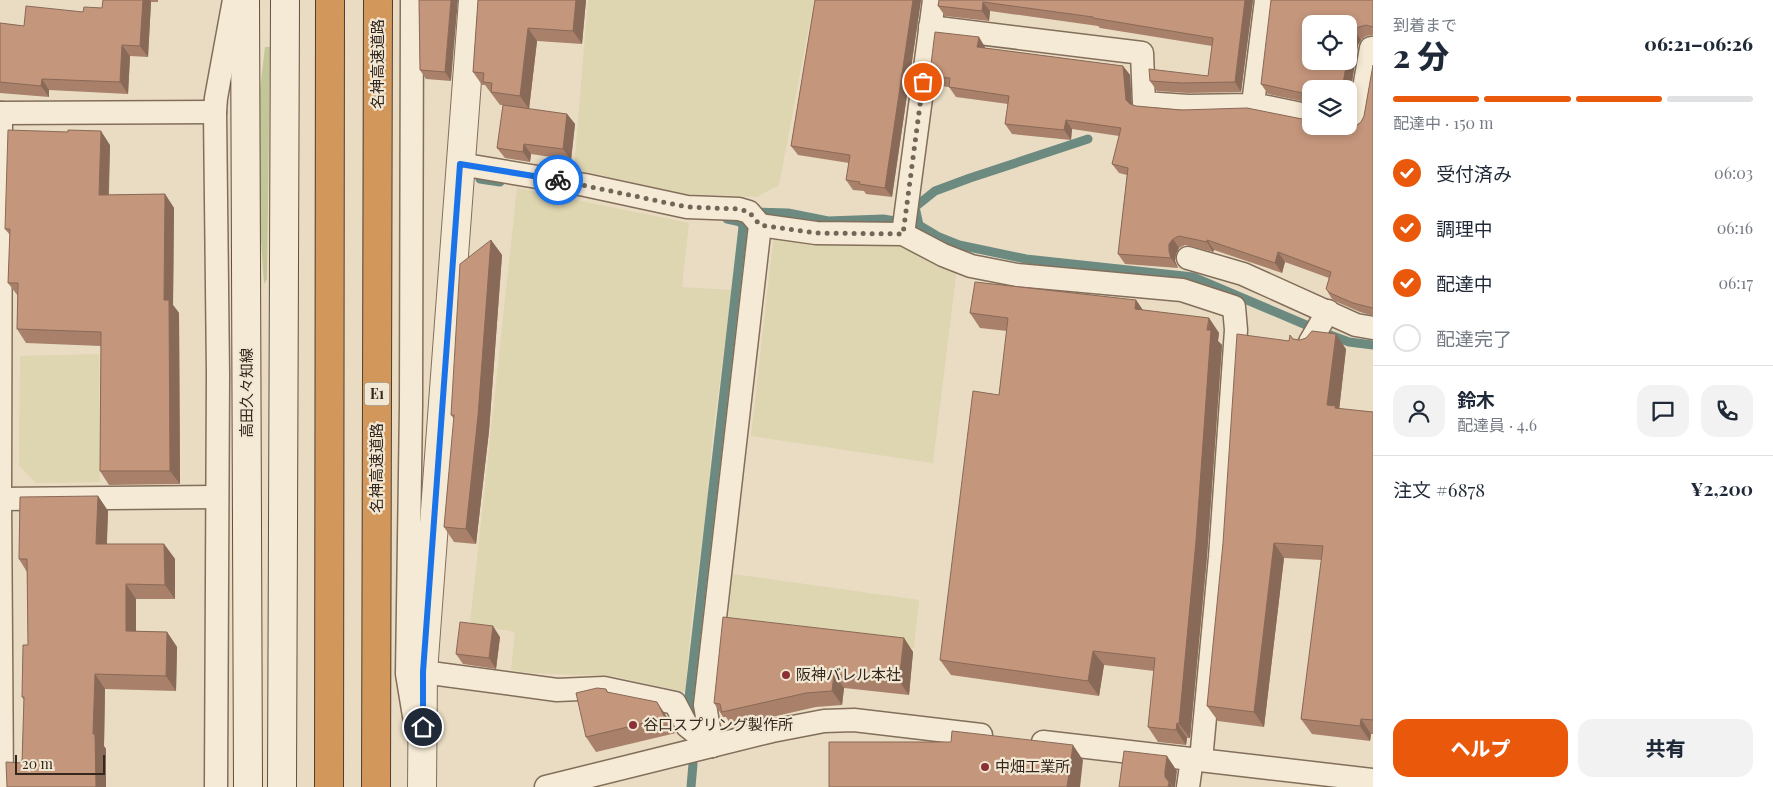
<!DOCTYPE html>
<html lang="ja">
<meta charset="utf-8">
<style>
body{margin:0;font-family:"Playfair Display","Noto Sans JP",serif;background:#f2f2f3;color:#1f2937;height:100vh;display:flex;flex-direction:column;font-size:19px;white-space:nowrap}
*{box-sizing:border-box;margin:0}
p{font-size:16px;color:#747a83}
.icon{flex:none;width:28px;height:28px;fill:none;stroke:currentColor;stroke-width:2;stroke-linecap:round;stroke-linejoin:round}
.map{position:relative;flex:1;overflow:hidden}
.details{display:flex;flex-direction:column;background:#fff;width:400px}
.details>*{flex:none}
.buttons{position:absolute;left:1302px;top:15px;display:grid;gap:10px}
.buttons a{display:grid;place-items:center;width:55px;height:55px;border-radius:10px;background:#fff;box-shadow:0 2px 8px #0003;font-size:25px}
.scale{position:absolute;left:15px;bottom:12px;width:90px;box-sizing:border-box;padding-left:5px;border:2px solid #33271e;border-top:0;font-size:14px;line-height:18px;white-space:nowrap;color:#33271e;-webkit-text-stroke:4px #f2e7d2;paint-order:stroke}
.pin{position:absolute;display:grid;place-items:center;width:42px;height:42px;color:#fff;margin:-21px;border:2px solid #fff;border-radius:50%;box-shadow:0 1px 5px #0007}
.courier{position:absolute;display:grid;place-items:center;width:50px;height:50px;margin:-25px;border:4px solid #1a73e8;border-radius:50%;background:#fff;color:#222;box-shadow:0 1px 6px #0007}
.overview em{font-style:normal;font-weight:800}
.overview div{display:flex;flex-direction:column-reverse}
.overview{display:flex;align-items:center;justify-content:space-between;height:85px;padding:0 20px}
h1{font-size:32px;font-weight:800;line-height:38px}
.bar{display:grid;grid-template-columns:repeat(4,1fr);gap:8px 5px;align-content:center;height:60px;padding:0 20px}
.bar i{height:6px;border-radius:4px;background:#e0e1e3}
.bar .selected{background:#ea580c}
.bar p{grid-column:span 4}
.line{display:flex;align-items:center;gap:12px;padding:0 20px;border-top:1px solid #e0e1e3}
.line div{flex:1}
.round{display:grid;place-items:center;flex:none;width:52px;height:52px;border-radius:15px;background:#f2f2f3}
ol{padding:0 20px;list-style:none}
li{display:flex;align-items:center;gap:15px;height:55px}
li p{margin-inline-start:auto}
li .icon{padding:5px;border-radius:50%;background:#ea580c;color:#fff;stroke-width:4}
li:last-child{color:#747a83}
li i{width:28px;height:28px;border:2px solid #e0e1e3;border-radius:50%}
.action{display:flex;gap:10px;margin-top:auto;padding:10px 20px}
.action a{flex:1;height:58px;border-radius:15px;background:#ea580c;color:#fff;font-size:20px;font-weight:800;line-height:58px;text-align:center}
.action a+a{background:#f2f2f3;color:#1f2937}
main{display:flex;flex:1;min-height:0}
.map>svg:first-child{display:block}
.farmland{fill:#ded5b1}
.green{fill:#c3c698}
.lines{fill:none;stroke-linecap:round;stroke-linejoin:round}
.stream{stroke:#6d8a81;stroke-width:9}
.minor-casing{stroke:#826e5b;stroke-width:25}
.tertiary-casing{stroke:#826e5b;stroke-width:30}
.secondary-casing{stroke:#644f3f;stroke-width:30}
.motorway-casing{stroke:#503d2f;stroke-width:30}
.minor{stroke:#f5ead5;stroke-width:22}
.tertiary{stroke:#f5ead5;stroke-width:28}
.secondary{stroke:#f5ead5;stroke-width:28}
.motorway{stroke:#d2975a;stroke-width:28}
.wall{fill:#a9816b}
.shaded-wall{fill:#896957}
.building{fill:#c4967c;stroke:#896957}
.done{stroke:#736658;stroke-width:5;stroke-dasharray:0 9}
.route{stroke:#1a73e8;stroke-width:6}
.poi-dot{fill:#8b3136;stroke:#f2e7d2;stroke-width:2}
.labels{text-anchor:middle;stroke-width:4.5;stroke-linejoin:round;paint-order:stroke}
.shield{fill:#f2e7d2;stroke:#6c6154;stroke-width:1}
.shield-label{font-size:14px;font-weight:bold;fill:#33271e}
.street-label{font-size:15px;fill:#33271e;stroke:#f2e7d2}
.poi-label{font-size:15px;fill:#33271e;stroke:#f2e7d2;text-anchor:start}
</style>
<main>
<div class="map">
<svg width="1373" height="787" viewBox="0 0 1373 787">
<rect width="100%" height="100%" fill="#e9dcc3"/>
<g class="farmland">
<path d="M588 0H814L779 185 757 197 684 194 574 169Z"/>
<path d="M517 188 689 223 682 287 732 290 713 431 707 500 691 626 685 692 613 676 531 673 511 670 515 632 470 624Z"/>
<path d="M774 233 900 241 957 268 933 463 751 436Z"/>
<path d="M99 354 100 482 36 483 19 466 20 356Z"/>
<path d="M733 574 919 600 914 648 727 628Z"/>
</g>
<path class="green" d="M265 47H270L267 279 264 284 254 140Z"/>
<g class="lines">
<g class="stream">
<path d="M480 179 500 182"/>
<path d="M753 215 758 212 788 213 828 221 883 219 919 225 939 237 959 245 1026 259 1193 277 1318 330"/>
<path d="M919 225 915 207 935 191 970 178 1088 139"/>
<path d="M1330 335 1349 342 1373 345"/>
<path d="M692 709 689 698 743 227 741 222 727 219"/>
<path d="M691 787 693 764"/>
</g>
<g class="minor-casing">
<g id="minor">
<path d="M412 0 411 406 407 674 414 716"/>
<path d="M1266 0 1253 104 1311 116"/>
<path d="M930 27 1142 53 1144 103 1188 106 1249 105 1253 104"/>
<path d="M0 113 215 112"/>
<path d="M1 113 0 499 2 787"/>
<path d="M1349 122 1358 123 1371 48H1373"/>
<path d="M460 164 585 185 687 207 739 209 749 212 760 225 705 705 712 746"/>
<path d="M760 225 816 233 903 234 943 255 971 266 1017 275 1182 290 1234 307 1236 330 1220 557 1201 760"/>
<path d="M903 234 934 0"/>
<path d="M1188 258 1243 274 1356 325 1373 328"/>
<path d="M1310 342 1328 311"/>
<path d="M0 499 217 497"/>
<path d="M423 672 557 690 604 688 675 703 687 726 712 746"/>
<path d="M1043 742 1373 780"/>
<path d="M216 787 218 374 215 112 216 98 234 0"/>
<path d="M546 787 772 731 824 721 854 720 981 735"/>
<path d="M1188 787 1192 759"/>
</g>
</g>
<g class="tertiary-casing">
<path id="tertiary" d="M422 787 423 672 473 0"/>
</g>
<g class="secondary-casing">
<g id="secondary">
<path d="M245 0 248 787"/>
<path d="M282 787 285 0"/>
</g>
</g>
<g class="motorway-casing">
<g id="motorway">
<path d="M329 787 330 0"/>
<path d="M376 787 378 0"/>
</g>
</g>
<use href="#minor" class="minor"/>
<use href="#tertiary" class="tertiary"/>
<use href="#secondary" class="secondary"/>
<use href="#motorway" class="motorway"/>
</g>
<g class="wall">
<path d="M103 0H158V2H151L148 57 130 56 128 94 49 90V97L0 93V23L24 26 83 12 102 8Z"/>
<path d="M419 0 451 81 426 79 420 70Z"/>
<path d="M478 0H586L582 44 537 41 529 109 567 114 575 124 571 160 531 154 530 162 505 158 497 148 503 105H500L485 85H482L473 72Z"/>
<path d="M815 0H921L892 197 866 194 864 191 853 190 846 180 849 163 798 155 791 146Z"/>
<path d="M939 0H1253L1241 92 1188 93 1157 91 1150 81 1208 76 1212 46 1100 28 1098 26 990 11 989 21 945 16 938 6Z"/>
<path d="M1373 0V35L1366 36 1361 40 1358 45 1349 100V89H1311V103L1268 94 1261 84Z"/>
<path d="M985 47V48L1123 66 1130 75 1132 105 1136 106 1302 119H1309L1311 126H1356L1361 122 1364 116 1373 65V316L1360 312 1337 302 1332 299 1326 289 1329 278 1285 262 1282 273 1214 250 1213 252 1185 245 1179 248 1176 254 1175 261 1178 268 1125 264 1118 254 1127 175 1119 173 1112 164 1119 136 1072 129 1071 140 1012 134 1005 124 1008 104 956 97 949 87 940 86 930 72Z"/>
<path d="M110 145 109 195 165 194 174 208 173 305 179 313 180 484 109 485 100 471 101 346 26 343 17 329 18 296 8 283 10 235 5 229Z"/>
<path d="M491 240 502 255 489 431 476 544 454 542 444 527 454 419 451 415Z"/>
<path d="M1136 300 1143 310 1209 318 1219 333 1218 341 1222 345 1207 556 1190 738H1187L1186 745 1158 742 1148 727 1154 671 1104 665 1099 696 951 675 940 660 999 395 1007 331 980 328 970 313Z"/>
<path d="M1293 339 1346 349 1339 409 1373 412V734H1371L1370 741 1312 734 1301 719 1322 560 1284 558 1264 727 1218 721 1207 706 1289 341Z"/>
<path d="M98 496 108 511 107 544H164L175 559V599H136V631L167 632 177 647 176 691 105 689 104 746 106 749V787H7L22 763 24 700 22 697 28 645 27 572 19 559Z"/>
<path d="M500 637 496 669 463 664 456 654Z"/>
<path d="M904 638 913 652 909 695 844 688 842 705 816 707 732 726 726 717H723L714 703Z"/>
<path d="M606 689 608 692 667 717 676 733 596 752 586 737Z"/>
</g>
<g class="shaded-wall">
<path d="M143 0H150L151 2 148 57 140 46Z"/>
<path d="M451 0H458L451 81 445 72Z"/>
<path d="M576 0H586L582 44 573 31Z"/>
<path d="M913 0H921L892 197 885 188Z"/>
<path d="M1245 0H1253L1241 92 1235 82Z"/>
<path d="M983 2 990 11 989 21 982 11Z"/>
<path d="M528 28 537 41 529 109 520 96Z"/>
<path d="M1354 30 1361 40 1358 45 1349 100V89H1342L1347 61H1349V52L1352 36Z"/>
<path d="M979 37 985 47 984 57 977 47Z"/>
<path d="M122 45 130 56 128 94 120 82Z"/>
<path d="M1123 66 1130 75 1132 109 1126 100Z"/>
<path d="M42 79 49 90V97L41 86Z"/>
<path d="M567 114 575 124 571 160 563 149Z"/>
<path d="M1066 120 1072 129 1071 140 1064 130Z"/>
<path d="M101 131 110 145 108 208 99 195Z"/>
<path d="M524 144 531 154 530 162 523 152Z"/>
<path d="M165 194 174 208 173 305 179 313 180 484 170 471 164 300Z"/>
<path d="M1173 239 1179 248 1176 254 1175 261 1178 268 1171 258 1169 251V244Z"/>
<path d="M491 240 502 255 489 431 476 544 466 529Z"/>
<path d="M1207 240 1214 250 1213 252 1207 242Z"/>
<path d="M1278 252 1285 262 1282 273 1275 263Z"/>
<path d="M1136 300 1146 315 1135 309Z"/>
<path d="M1209 318 1219 333 1218 341 1222 345 1207 556 1190 738 1179 724Z"/>
<path d="M1336 334 1346 349 1339 411 1327 405Z"/>
<path d="M98 496 108 511 106 558 96 544Z"/>
<path d="M1274 543 1284 558 1264 727 1254 712Z"/>
<path d="M164 544 175 559V599L165 585Z"/>
<path d="M126 584 136 599V646L126 631Z"/>
<path d="M493 626 500 637 496 669 489 658Z"/>
<path d="M167 632 177 647 176 691 166 676Z"/>
<path d="M904 638 913 652 909 695 899 681Z"/>
<path d="M1093 651 1104 665 1099 696 1088 681Z"/>
<path d="M95 674 105 689 104 746 106 749V787H96L93 734Z"/>
<path d="M834 674 844 688 842 705 832 691Z"/>
<path d="M657 702 667 717 676 733 665 718Z"/>
<path d="M1361 719 1371 734 1370 741 1360 726Z"/>
<path d="M1177 723 1187 738 1186 745 1176 730Z"/>
<path d="M1073 745 1083 760 1080 787H1067Z"/>
<path d="M1167 756 1177 771 1175 787H1173L1165 777V771Z"/>
<path d="M1169 782 1173 787H1168Z"/>
</g>
<g class="building">
<path d="M103 0H143L140 46 122 45 120 82 42 79 41 86 0 82V23L24 26 26 6 83 12 84 7 102 8Z"/>
<path d="M419 0H451L445 72 420 70Z"/>
<path d="M478 0H576L573 31 528 28 520 96 491 92 492 83 483 82 484 73 473 72Z"/>
<path d="M815 0H913L885 188 859 184 860 182 846 180 850 155 791 146Z"/>
<path d="M939 0H1245L1235 82 1182 83 1150 81 1149 69 1208 76 1213 38 1093 18V17L983 2 982 11 938 6Z"/>
<path d="M1271 0H1373V27L1366 25 1359 27 1354 30 1352 36 1349 52V24H1311V61H1347L1342 89H1311V96L1307 94 1261 84Z"/>
<path d="M935 32 979 37 977 47 1123 66 1126 100 1130 104 1136 106 1181 110 1247 108 1302 119H1309L1311 117V126H1356L1361 122 1364 116 1373 65V308L1353 303 1330 293 1326 289 1331 272 1278 252 1275 263 1207 240V242L1179 236 1173 239 1169 244V251L1171 258 1118 254 1128 168 1112 164 1121 128 1066 120 1064 130 1005 124 1009 96 949 87 950 78 933 77 930 72Z"/>
<path d="M503 105 567 114 563 149 524 144 523 152 497 148Z"/>
<path d="M8 130 68 132V130L101 131 99 195 165 194 164 300H169L170 471H100L101 332 17 329 18 283H8L10 229H5Z"/>
<path d="M491 240 478 416 466 529 444 527 454 415H451L460 264Z"/>
<path d="M975 282 1136 300 1135 309 1209 318 1207 330H1211L1196 541 1179 724 1177 723 1176 730 1148 727 1155 658 1093 651 1088 681 940 660 973 391 999 395 1008 318 970 313Z"/>
<path d="M1312 331 1336 334 1327 405 1336 406 1335 408 1373 412V720L1361 719 1360 726 1301 719 1323 546 1274 543 1254 712 1207 706 1223 543 1237 334 1289 341 1290 335 1293 339 1300 340 1306 338Z"/>
<path d="M98 496 96 544H164L165 585 126 584V631L167 632 166 676 95 674 93 734H95L96 787H7L6 762 22 763 24 697H22L23 645H28L27 559H19L20 497Z"/>
<path d="M723 617 904 638 899 681 834 674 832 691 806 693 722 712 720 704 714 703Z"/>
<path d="M460 622 493 626 489 658 456 654Z"/>
<path d="M597 688 606 689 607 692 657 702 665 718 586 737 576 693Z"/>
<path d="M952 731 1073 745 1067 787H829V742H951Z"/>
<path d="M1124 751 1167 756 1165 771V777L1169 782 1168 787H1119Z"/>
</g>
<g class="lines">
<path class="done" d="M558 180 687 207 739 209 749 212 760 225 816 233 903 234 923 82"/>
<path class="route" d="M423 727V672L460 164 558 180"/>
</g>
<g class="poi-dot">
<circle cx="786" cy="675" r="5"/>
<circle cx="633" cy="725" r="5"/>
<circle cx="985" cy="767" r="5"/>
</g>
<g class="labels">
<rect class="shield" x="364.5" y="382.5" width="25" height="23" rx="4"/>
<g class="shield-label">
<text x="377" y="399">E1</text>
</g>
<g class="street-label">
<text transform="translate(378 64) rotate(-90)" y="5">名神高速道路</text>
<text transform="translate(247 393) rotate(-90)" y="5">高田久々知線</text>
<text transform="translate(377 468) rotate(-90)" y="5">名神高速道路</text>
</g>
<g class="poi-label">
<text x="796" y="680">阪神バレル本社</text>
<text x="643" y="730">谷口スプリング製作所</text>
<text x="995" y="772">中畑工業所</text>
</g>
</g>
</svg>
<div class="buttons">
<a><svg class="icon" aria-label="locate" viewBox="0 0 24 24"><circle cx="12" cy="12" r="6"/><path d="M12 2v4M12 18v4M2 12h4M18 12h4"/></svg></a>
<a><svg class="icon" aria-label="layers" viewBox="0 0 24 24"><path d="M12 4l9 5-9 5-9-5zM3 14l9 5 9-5"/></svg></a>
</div>
<div class="scale">20 m</div>
<div class="pin" style="left:923px;top:82px;background:#ea580c"><svg class="icon" aria-label="bag" viewBox="0 0 24 24"><path d="M5 8h14l-1 12H6zM9 8a3 3 0 0 1 6 0"/></svg></div>
<div class="pin" style="left:423px;top:727px;background:#1f2937"><svg class="icon" aria-label="home" viewBox="0 0 24 24"><path d="M3 11l9-7 9 7M6 9v11h12V9"/></svg></div>
<div class="courier" style="left:558px;top:180px"><svg class="icon" aria-label="bike" viewBox="0 0 24 24"><circle cx="6" cy="16" r="4"/><circle cx="18" cy="16" r="4"/><path d="M6 16l4-8h5l3 8M10 8l3 8H6M13 5h3"/></svg></div>
</div>
<section class="details">
<div class="overview"><div><h1>2 分</h1><p>到着まで</p></div><em>06:21–06:26</em></div>
<div class="bar"><i class="selected"></i><i class="selected"></i><i class="selected"></i><i></i><p>配達中 · 150 m</p></div>
<ol>
<li><svg class="icon" aria-label="check" viewBox="0 0 24 24"><path d="M5 12l5 5 9-10"/></svg>受付済み<p>06:03</p></li>
<li><svg class="icon" aria-label="check" viewBox="0 0 24 24"><path d="M5 12l5 5 9-10"/></svg>調理中<p>06:16</p></li>
<li><svg class="icon" aria-label="check" viewBox="0 0 24 24"><path d="M5 12l5 5 9-10"/></svg>配達中<p>06:17</p></li>
<li><i></i>配達完了</li>
</ol>
<div class="line" style="height:90px"><a class="round"><svg class="icon" aria-label="person" viewBox="0 0 24 24"><circle cx="12" cy="8" r="4"/><path d="M4 21q1-7 8-7t8 7"/></svg></a><div><b>鈴木</b><p>配達員 · 4.6</p></div><a class="round"><svg class="icon" aria-label="chat" viewBox="0 0 24 24"><path d="M4 5h16v11H9l-5 4z"/></svg></a><a class="round"><svg class="icon" aria-label="phone" viewBox="0 0 24 24"><path d="M5 4h4l2 5-3 2q2 4 5 5l2-3 5 2v4C11 20 4 13 5 4z"/></svg></a></div>
<div class="line" style="height:65px"><div>注文 #6878</div><b>¥2,200</b></div>
<div class="action"><a>ヘルプ</a><a>共有</a></div>
</section>
</main>
